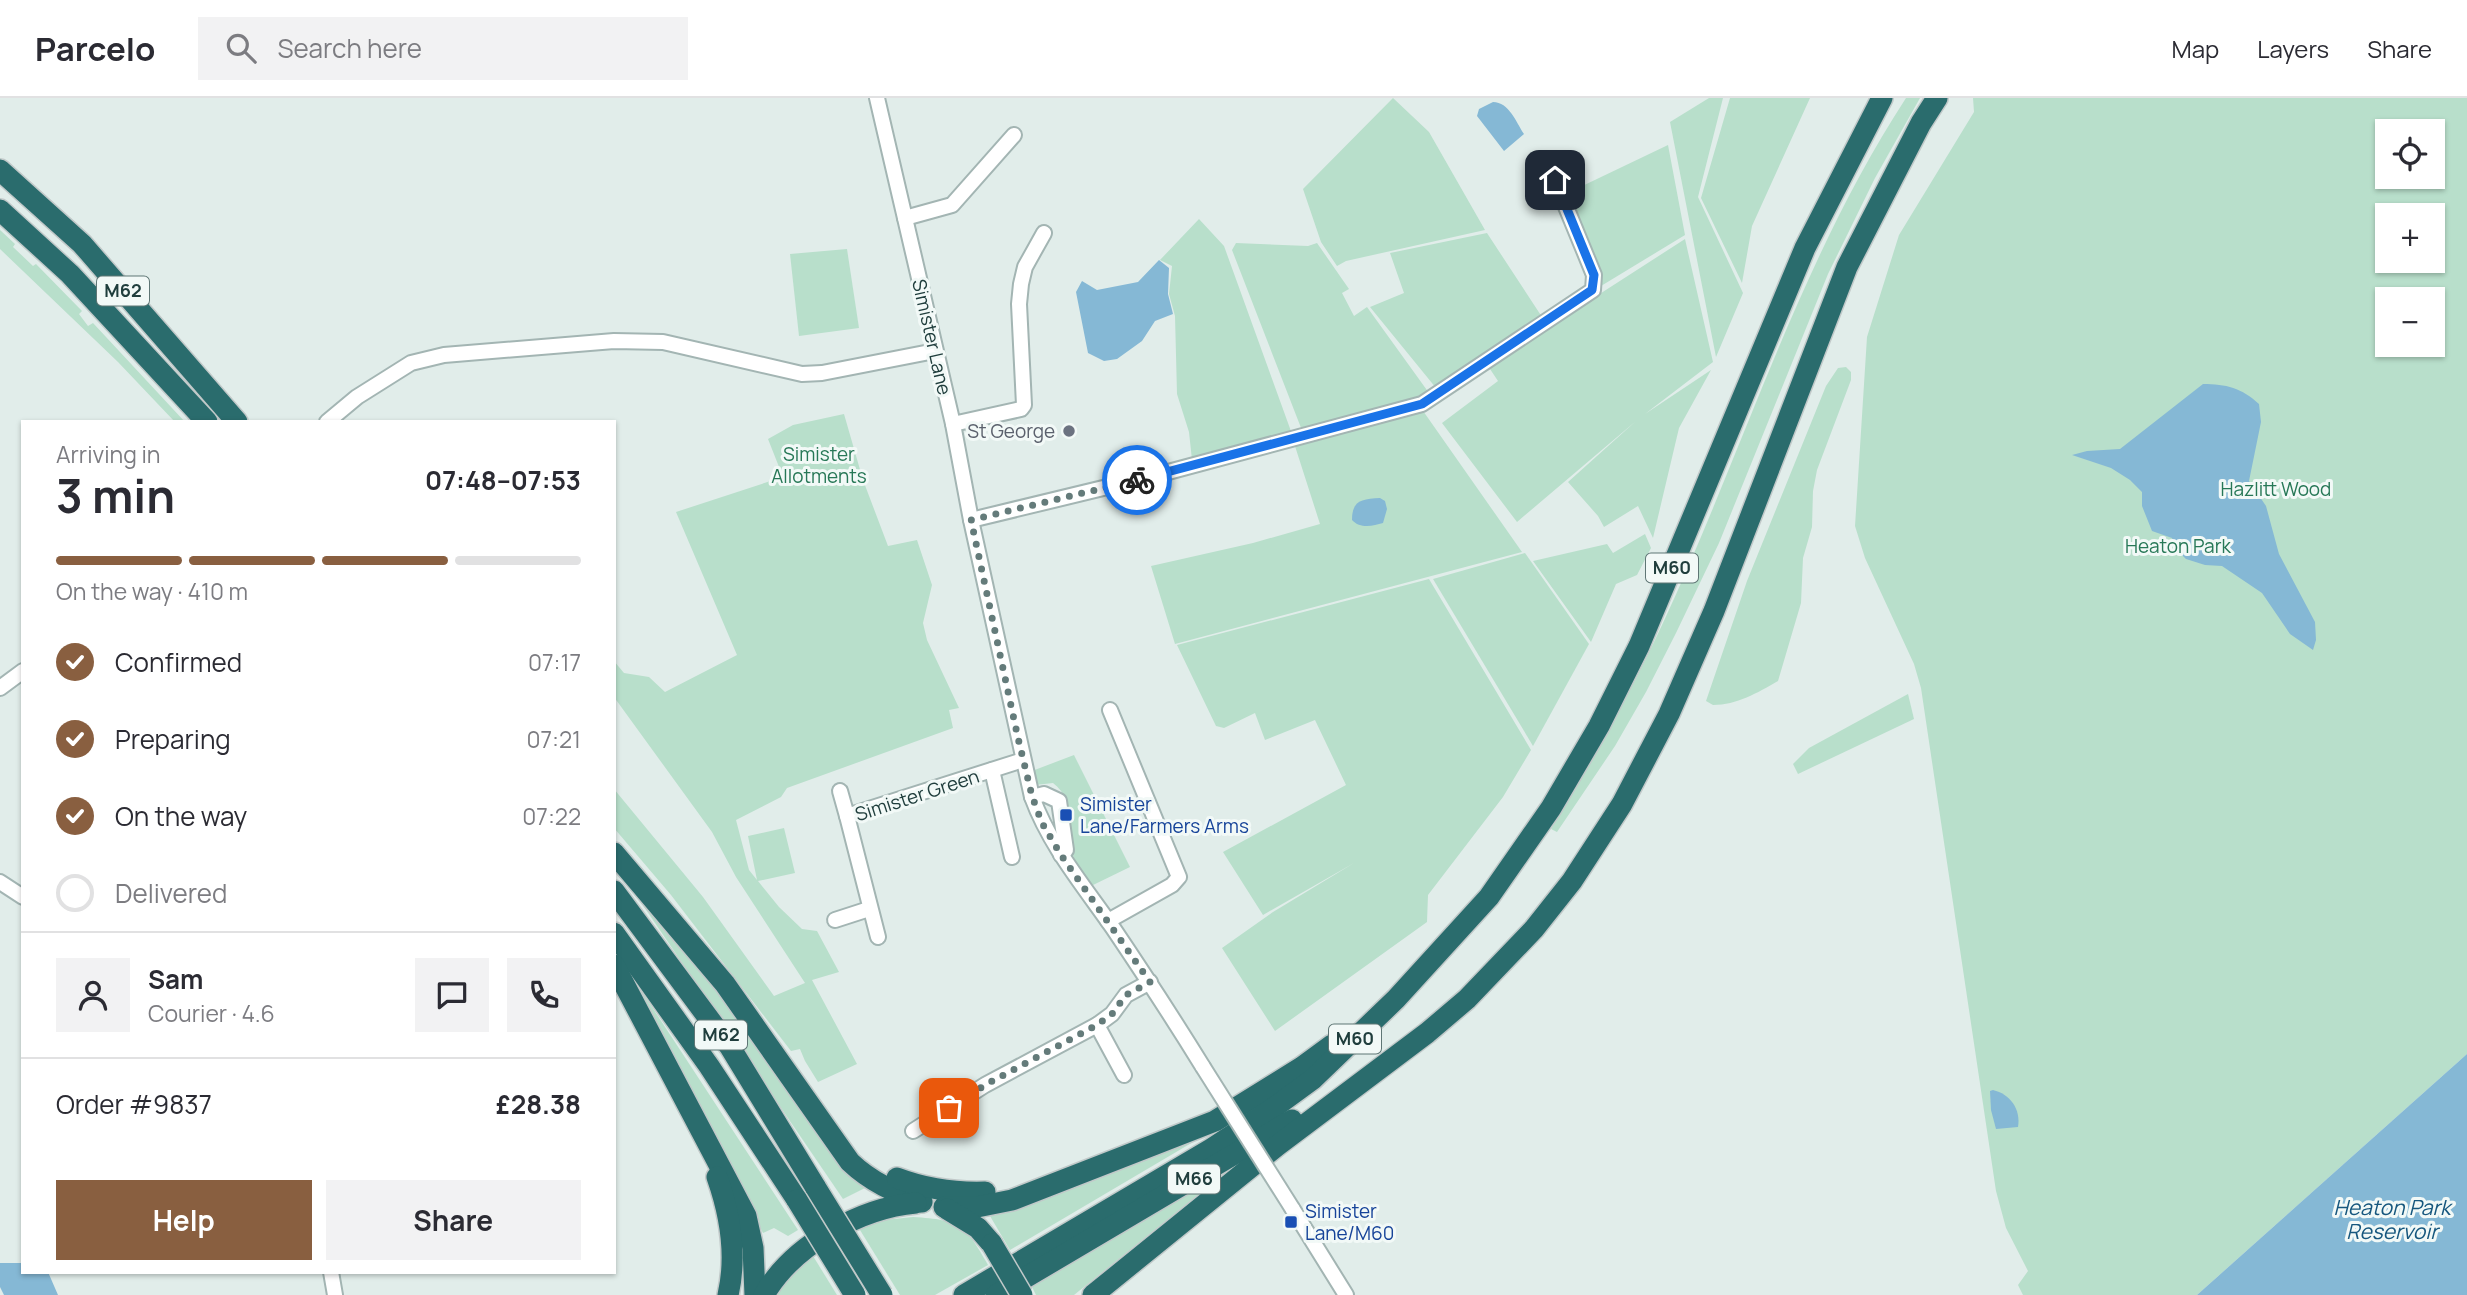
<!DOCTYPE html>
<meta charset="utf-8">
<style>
body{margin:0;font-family:Manrope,sans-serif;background:#f2f2f3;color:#2b2b33;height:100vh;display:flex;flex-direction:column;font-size:26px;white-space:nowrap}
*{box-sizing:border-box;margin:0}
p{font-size:23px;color:#7c7c81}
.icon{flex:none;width:38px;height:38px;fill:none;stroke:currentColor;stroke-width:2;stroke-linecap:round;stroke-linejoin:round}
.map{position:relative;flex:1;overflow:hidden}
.details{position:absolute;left:21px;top:322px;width:595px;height:854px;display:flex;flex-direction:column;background:#fff;border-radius:0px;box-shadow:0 2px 5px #0004}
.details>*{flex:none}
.fabs{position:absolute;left:2375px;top:21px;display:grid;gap:14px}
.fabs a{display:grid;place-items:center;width:70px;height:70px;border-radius:0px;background:#fff;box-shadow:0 2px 5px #0004;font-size:35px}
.pin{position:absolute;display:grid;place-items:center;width:60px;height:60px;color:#fff;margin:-30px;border-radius:14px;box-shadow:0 4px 10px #0006}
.courier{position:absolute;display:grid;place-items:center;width:70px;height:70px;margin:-35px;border:5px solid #1a73e8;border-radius:50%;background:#fff;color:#222;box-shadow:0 2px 9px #0007}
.head em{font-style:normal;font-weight:700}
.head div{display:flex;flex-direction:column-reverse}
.head{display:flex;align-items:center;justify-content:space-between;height:119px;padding:0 35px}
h1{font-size:46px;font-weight:700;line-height:52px}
.bar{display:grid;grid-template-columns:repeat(4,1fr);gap:10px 7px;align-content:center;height:84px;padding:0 35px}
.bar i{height:9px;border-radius:5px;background:#e1e1e2}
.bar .on{background:#895f40}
.bar p{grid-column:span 4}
.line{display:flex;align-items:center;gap:18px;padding:0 35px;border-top:2px solid #e1e1e2}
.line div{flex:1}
.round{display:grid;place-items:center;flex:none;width:74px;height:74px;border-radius:0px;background:#f2f2f3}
ol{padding:0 35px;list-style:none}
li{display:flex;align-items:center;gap:21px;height:77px}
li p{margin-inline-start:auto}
li .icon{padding:7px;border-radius:50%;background:#895f40;color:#fff;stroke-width:4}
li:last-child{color:#7c7c81}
li i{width:38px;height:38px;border:4px solid #e1e1e2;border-radius:50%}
.action{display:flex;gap:14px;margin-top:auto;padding:14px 35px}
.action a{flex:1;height:80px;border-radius:0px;background:#895f40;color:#fff;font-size:28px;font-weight:700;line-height:80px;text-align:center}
.action a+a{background:#f2f2f3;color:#2b2b33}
header{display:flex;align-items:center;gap:42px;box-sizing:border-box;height:98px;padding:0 35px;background:#fff;border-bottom:2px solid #e1e1e2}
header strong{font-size:33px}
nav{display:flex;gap:38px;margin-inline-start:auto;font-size:24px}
.search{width:490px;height:63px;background:#f2f2f3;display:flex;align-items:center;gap:18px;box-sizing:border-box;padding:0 24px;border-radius:0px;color:#7c7c81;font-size:26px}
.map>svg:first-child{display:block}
.green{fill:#b8dfcb;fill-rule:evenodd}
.water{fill:#85b8d5}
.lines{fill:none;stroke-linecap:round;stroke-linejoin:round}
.minor-casing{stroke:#a3b5b3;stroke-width:18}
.highway-casing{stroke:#c1c9c9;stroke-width:24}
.minor{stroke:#fff;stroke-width:14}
.highway{stroke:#2a6c6d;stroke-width:21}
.minor-bridge-casing{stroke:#a3b5b3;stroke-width:18;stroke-linecap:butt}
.highway-bridge-casing{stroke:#c1c9c9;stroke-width:24;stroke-linecap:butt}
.minor-bridge{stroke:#fff;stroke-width:14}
.highway-bridge{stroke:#2a6c6d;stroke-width:21}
.done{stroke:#647b7a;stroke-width:7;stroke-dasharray:0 12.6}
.route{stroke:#1a73e8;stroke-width:9}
.worship-dot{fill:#6b7280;stroke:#f2f9f7;stroke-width:2.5}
.transit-dot{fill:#1a4fb4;stroke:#f2f9f7;stroke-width:2.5}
.labels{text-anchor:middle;stroke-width:6;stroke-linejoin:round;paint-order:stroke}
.shield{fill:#f2f9f7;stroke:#5f7675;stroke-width:2}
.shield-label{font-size:18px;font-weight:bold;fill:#203e3d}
.street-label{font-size:19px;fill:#203e3d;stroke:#f2f9f7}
.worship-label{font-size:19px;fill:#5b616d;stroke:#f2f9f7;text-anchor:end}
.park-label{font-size:19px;fill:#277857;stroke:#f2f9f7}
.transit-label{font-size:19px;fill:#164399;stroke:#f2f9f7;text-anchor:start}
.water-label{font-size:21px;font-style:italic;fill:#16577e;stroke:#f2f9f7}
</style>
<header>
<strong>Parcelo</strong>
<div class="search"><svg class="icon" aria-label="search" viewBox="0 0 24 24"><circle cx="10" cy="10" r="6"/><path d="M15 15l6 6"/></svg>Search here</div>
<nav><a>Map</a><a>Layers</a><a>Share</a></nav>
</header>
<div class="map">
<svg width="2467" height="1197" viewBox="0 0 2467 1197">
<rect width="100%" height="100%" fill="#e1edea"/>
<g class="green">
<path d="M1393 0 1429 34 1485 132 1346 163 1337 168 1321 144 1303 91Z"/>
<path d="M1709 0H1723L1698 99 1743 195 1716 259 1670 24Z"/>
<path d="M1730 0H1810L1752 128 1742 185 1701 100Z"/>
<path d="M1906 0H1920L1875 80 1828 176 1719 445 1676 535 1646 594 1615 648 1557 734 1551 731C1591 664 1629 598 1662 527 1744 352 1799 164 1906 0Z"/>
<path d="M1973 0H2467V956L2197 1197H2023L2018 1187 2028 1173 2006 1130 1996 1093 1921 590 1914 566 1865 460 1855 428 1867 239 1899 137 1974 14ZM2387 33H2432V79H2387ZM2387 117H2432V163H2387ZM2387 201H2432V247H2387Z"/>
<path d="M1668 47 1685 137 1601 188 1597 166 1562 84 1572 83 1576 91Z"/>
<path d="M1199 121 1224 148 1292 336 1192 362 1189 334 1177 296 1175 218 1169 196 1172 168 1160 162Z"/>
<path d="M0 132 15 146 13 149 33 168 36 166 82 213 79 216 88 228 93 225 185 324H175L118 264 0 151Z"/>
<path d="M1487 135 1542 219 1436 290 1370 209 1404 195 1390 155Z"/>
<path d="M1685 141 1713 264 1645 316 1711 272 1679 330 1653 440 1638 408 1604 429 1598 418 1568 384 1636 323 1517 424 1442 325 1498 283 1488 268Z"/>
<path d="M1236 145 1308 148 1317 145 1349 191 1342 195 1354 218 1367 209 1429 295 1410 306 1303 335 1232 152Z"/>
<path d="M847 151 859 230 799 238 790 156Z"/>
<path d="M1846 269 1851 274V282L1817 372 1813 393 1812 429 1803 460 1801 505 1778 583C1757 595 1737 607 1713 607L1706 603 1747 483 1826 288 1838 270Z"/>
<path d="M1421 310 1522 454 1175 546 1151 468 1253 445 1320 426 1294 345Z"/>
<path d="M844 316 863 382 888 448 917 442 932 487 923 525 927 542 959 610 949 612 953 630 787 690 781 699 736 722 749 772 757 782 748 738 784 730 795 775 758 783 779 809 802 831 817 833 839 874 812 882 857 966 818 984 805 963 800 951 791 953 671 797 614 730V691L703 799 774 898 805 885 736 779 712 734 614 599V563L624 575 649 579 665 594 737 557 676 414 783 379 768 341 793 327Z"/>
<path d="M1645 436 1651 450 1637 477 1616 486 1591 544 1533 463 1607 446 1613 455Z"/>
<path d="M1525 455 1589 546 1533 648 1433 481Z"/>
<path d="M1429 481 1531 652 1503 699 1428 797 1427 824 1275 933 1222 850 1273 814 1354 765 1263 817 1223 754 1346 687 1315 622 1265 642 1255 615 1224 630 1216 628 1177 547Z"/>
<path d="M1908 596 1914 621 1798 676 1793 666 1809 650Z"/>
<path d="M1074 657 1130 769 1091 788C1085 776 1075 767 1072 754 1065 727 1077 704 1053 685L1035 687 1032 673Z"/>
<path d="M645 799 867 1089 843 1101 640 803Z"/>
<path d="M631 877 798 1132 788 1138 774 1130 763 1135Z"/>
<path d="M1227 1024 1010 1152 990 1118 1157 1054Z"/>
<path d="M1235 1067 1074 1197H1036L1031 1187Z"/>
<path d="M913 1119C961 1122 965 1127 988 1167L935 1197H900L860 1132 875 1123Z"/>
<path d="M813 1158 837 1197H777L793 1175Z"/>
</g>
<g class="water">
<path d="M1493 4C1509 4 1516 24 1524 36L1504 53 1477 18 1479 11Z"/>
<path d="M1159 162 1169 170 1168 196 1173 216 1155 223 1142 243 1117 261 1104 263 1088 255 1076 194 1082 183 1097 192 1138 184Z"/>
<path d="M2203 286C2226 286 2242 290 2259 306L2261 324 2249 383 2266 408 2279 456 2315 524 2316 542 2313 552 2290 536 2262 495 2222 468 2205 467 2186 461 2176 451 2172 440 2152 433 2142 408V394L2130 382 2111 370 2072 357 2087 353 2120 351Z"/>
<path d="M1380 400 1385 403 1387 411 1383 425C1373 428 1360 431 1352 422 1352 402 1362 401 1380 400Z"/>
<path d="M2467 956V1197H2197Z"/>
<path d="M1993 992C2010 996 2021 1011 2018 1029L1996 1031 1991 1012 1990 993Z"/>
<path d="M0 1165H23V1174H48L58 1197H4L0 1189Z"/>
</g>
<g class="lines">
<g class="minor-casing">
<g id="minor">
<path d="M877 0 953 326 971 422 1032 699C1050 748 1083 787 1113 830 1144 876 1174 922 1203 969"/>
<path d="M905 120 952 107 1014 37"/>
<path d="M327 324 357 299 411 265 444 257 614 243 663 244 802 276 822 275 935 253"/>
<path d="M953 326 1021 311 1024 307 1019 206 1021 186 1025 169 1044 135"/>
<path d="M971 422 1157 377 1422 306 1593 192 1594 177 1555 82"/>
<path d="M0 590 23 573"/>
<path d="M992 672 1012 759"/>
<path d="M840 693 847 718"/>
<path d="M1032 699 1044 696 1059 703 1066 752 1061 757"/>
<path d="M0 784 23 799"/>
<path d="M835 822 869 811"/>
<path d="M1108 823 1172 787 1179 779 1110 612"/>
<path d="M878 839 847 718 1023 662"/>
<path d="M1097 927 1124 977"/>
<path d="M913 1033 985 987 1097 927 1112 916 1126 897 1150 884"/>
<path d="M1292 1110 1346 1197"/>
<path d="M331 1174 335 1197"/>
</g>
</g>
<g class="highway-casing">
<g id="highway">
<path d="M0 72 82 146 237 324"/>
<path d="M0 112 70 176 207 324"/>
<path d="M614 755 725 886 850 1064C871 1084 894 1094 922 1104"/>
<path d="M614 793 730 949 816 1090"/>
<path d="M614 835 709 968 797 1102"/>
<path d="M614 867 746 1118 753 1150 755 1197"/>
<path d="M717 1079C730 1116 737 1158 728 1197"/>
<path d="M897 1080C926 1091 954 1095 985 1094"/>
<path d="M944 1109H977L1012 1102 1215 1023 1302 969 1332 947"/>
<path d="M947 1111 978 1130 992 1146"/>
<path d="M764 1197C793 1147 860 1110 916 1105"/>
<path d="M964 1197 1211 1051 1272 1011 1313 981 1396 901 1489 799 1551 710 1599 628 1639 548 1805 150 1882 0"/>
<path d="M996 1197 1292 1022"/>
<path d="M1093 1197 1278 1047 1427 935 1467 901 1534 831 1572 783 1622 706 1669 616 1714 513 1847 169 1921 25 1937 0"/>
</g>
</g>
<use href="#minor" class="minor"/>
<use href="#highway" class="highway"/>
<g class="minor-bridge-casing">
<path id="minor-bridge" d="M1203 969 1292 1110"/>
</g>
<g class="highway-bridge-casing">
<g id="highway-bridge">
<path d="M816 1090 882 1197"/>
<path d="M797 1102 855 1197"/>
<path d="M992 1146 1022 1197"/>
</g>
</g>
<use href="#minor-bridge" class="minor-bridge"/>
<use href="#highway-bridge" class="highway-bridge"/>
</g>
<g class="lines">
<path class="done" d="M949 1010 985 987 1097 927 1112 916 1126 897 1150 884 1061 757 1042 725 1032 698 1018 640 971 422 1137 382"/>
<path class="route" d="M1137 382 1422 306 1592 192 1594 177 1555 82"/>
</g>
<circle class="worship-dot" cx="1069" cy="333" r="7"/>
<g class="transit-dot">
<rect x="1059" y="710" width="14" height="14" rx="3.5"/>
<rect x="1284" y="1117" width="14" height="14" rx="3.5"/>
</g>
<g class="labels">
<g class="shield">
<rect x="97" y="178.5" width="52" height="29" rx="5"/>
<rect x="1646" y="455.5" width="52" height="29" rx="5"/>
<rect x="695" y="922.5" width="52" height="29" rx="5"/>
<rect x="1329" y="926.5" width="52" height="29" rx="5"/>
<rect x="1168" y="1066.5" width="52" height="29" rx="5"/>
</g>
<g class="shield-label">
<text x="123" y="199">M62</text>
<text x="1672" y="476">M60</text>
<text x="721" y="943">M62</text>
<text x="1355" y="947">M60</text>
<text x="1194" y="1087">M66</text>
</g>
<g class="street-label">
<text transform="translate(932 239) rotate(77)" y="7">Simister Lane</text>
<text transform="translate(917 697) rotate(-18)" y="7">Simister Green</text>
</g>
<g class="worship-label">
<text x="1055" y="340">St George</text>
</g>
<g class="park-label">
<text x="819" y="363">Simister<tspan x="819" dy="22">Allotments</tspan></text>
<text x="2276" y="398">Hazlitt Wood</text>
<text x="2178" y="455">Heaton Park</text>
</g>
<g class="transit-label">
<text x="1080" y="713">Simister<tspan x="1080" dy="22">Lane/Farmers Arms</tspan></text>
<text x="1305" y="1120">Simister<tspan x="1305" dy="22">Lane/M60</tspan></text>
</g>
<g class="water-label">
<text x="2392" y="1117">Heaton Park<tspan x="2392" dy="24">Reservoir</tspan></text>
</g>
</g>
</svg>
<div class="fabs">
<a><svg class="icon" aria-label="locate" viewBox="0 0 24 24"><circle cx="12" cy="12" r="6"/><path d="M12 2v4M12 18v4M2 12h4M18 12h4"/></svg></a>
<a>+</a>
<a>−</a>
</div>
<div class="pin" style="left:949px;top:1010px;background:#ea580c"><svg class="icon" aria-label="bag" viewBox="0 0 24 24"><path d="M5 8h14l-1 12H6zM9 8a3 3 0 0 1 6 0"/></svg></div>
<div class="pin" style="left:1555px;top:82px;background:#1f2937"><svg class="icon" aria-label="home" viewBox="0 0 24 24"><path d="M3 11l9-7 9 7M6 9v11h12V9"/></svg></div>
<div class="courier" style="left:1137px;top:382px"><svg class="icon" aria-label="bike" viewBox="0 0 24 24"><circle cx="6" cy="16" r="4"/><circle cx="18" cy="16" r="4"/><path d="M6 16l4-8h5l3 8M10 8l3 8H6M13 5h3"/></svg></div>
<section class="details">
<div class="head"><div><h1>3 min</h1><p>Arriving in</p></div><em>07:48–07:53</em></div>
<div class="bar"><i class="on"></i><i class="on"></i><i class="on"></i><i></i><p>On the way · 410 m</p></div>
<ol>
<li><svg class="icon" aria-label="check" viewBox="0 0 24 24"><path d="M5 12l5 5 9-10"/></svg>Confirmed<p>07:17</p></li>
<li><svg class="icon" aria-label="check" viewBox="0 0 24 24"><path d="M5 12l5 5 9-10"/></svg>Preparing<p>07:21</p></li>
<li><svg class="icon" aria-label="check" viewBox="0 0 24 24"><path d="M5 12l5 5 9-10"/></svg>On the way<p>07:22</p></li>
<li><i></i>Delivered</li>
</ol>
<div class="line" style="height:126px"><a class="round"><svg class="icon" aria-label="person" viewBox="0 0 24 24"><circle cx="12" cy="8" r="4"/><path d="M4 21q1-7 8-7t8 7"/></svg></a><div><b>Sam</b><p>Courier · 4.6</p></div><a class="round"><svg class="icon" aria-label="chat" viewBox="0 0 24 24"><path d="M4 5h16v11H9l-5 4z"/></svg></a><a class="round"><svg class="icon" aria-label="phone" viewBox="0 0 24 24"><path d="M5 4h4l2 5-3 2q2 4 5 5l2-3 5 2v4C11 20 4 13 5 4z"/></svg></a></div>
<div class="line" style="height:91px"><div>Order #9837</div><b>£28.38</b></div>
<div class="action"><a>Help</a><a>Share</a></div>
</section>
</div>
